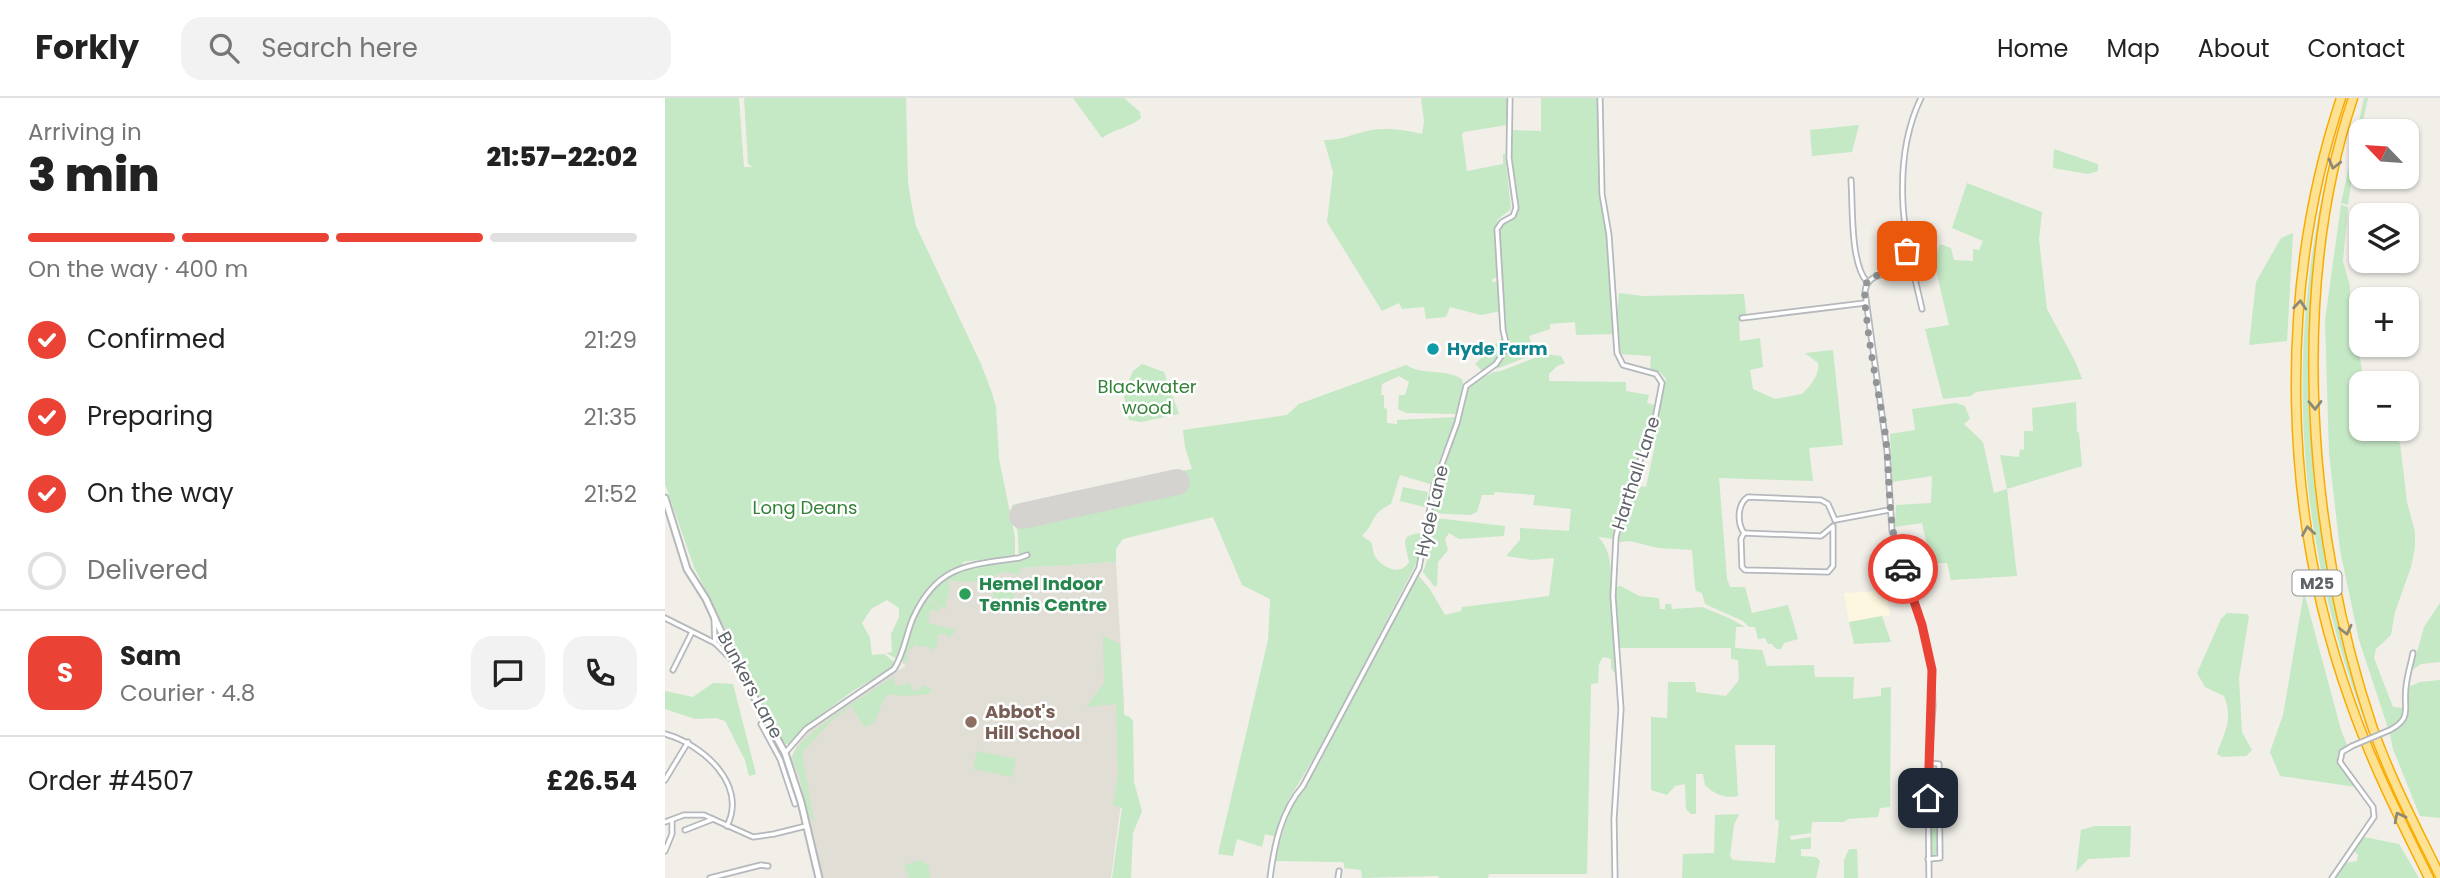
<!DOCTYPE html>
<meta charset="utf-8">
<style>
body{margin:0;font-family:Poppins,sans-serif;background:#f2f2f2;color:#222;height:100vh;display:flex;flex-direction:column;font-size:26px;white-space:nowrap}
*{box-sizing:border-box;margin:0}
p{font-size:23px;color:#767676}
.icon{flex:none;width:38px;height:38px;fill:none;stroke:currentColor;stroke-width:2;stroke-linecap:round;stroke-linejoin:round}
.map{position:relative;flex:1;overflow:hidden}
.drawer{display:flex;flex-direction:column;background:#fff;width:665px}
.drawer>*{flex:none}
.needle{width:46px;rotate:295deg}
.controls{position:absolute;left:1684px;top:21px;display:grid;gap:14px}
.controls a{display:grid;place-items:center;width:70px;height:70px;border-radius:14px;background:#fff;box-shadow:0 2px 5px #0004;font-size:35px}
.pin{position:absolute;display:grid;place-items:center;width:60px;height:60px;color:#fff;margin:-30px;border-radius:14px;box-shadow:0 4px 10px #0006}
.courier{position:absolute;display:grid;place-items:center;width:70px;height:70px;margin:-35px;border:5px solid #ea4335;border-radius:50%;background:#fff;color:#222;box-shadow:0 2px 9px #0007}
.head em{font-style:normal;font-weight:800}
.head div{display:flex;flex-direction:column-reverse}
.head{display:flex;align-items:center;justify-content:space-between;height:119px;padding:0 28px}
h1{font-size:46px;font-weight:800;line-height:52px}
.bar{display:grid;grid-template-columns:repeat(4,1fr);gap:10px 7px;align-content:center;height:84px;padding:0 28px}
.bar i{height:9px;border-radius:5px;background:#e0e0e0}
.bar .current{background:#ea4335}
.bar p{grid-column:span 4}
.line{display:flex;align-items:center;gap:18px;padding:0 28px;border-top:2px solid #e0e0e0}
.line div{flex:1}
.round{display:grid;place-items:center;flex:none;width:74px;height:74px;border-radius:21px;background:#f2f2f2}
ol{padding:0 28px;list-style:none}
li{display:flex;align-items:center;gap:21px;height:77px}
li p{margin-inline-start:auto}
li .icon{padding:7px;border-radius:50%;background:#ea4335;color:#fff;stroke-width:4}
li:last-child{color:#767676}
li i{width:38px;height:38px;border:4px solid #e0e0e0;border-radius:50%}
header{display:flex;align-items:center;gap:42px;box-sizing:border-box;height:98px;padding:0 35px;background:#fff;border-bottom:2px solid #e0e0e0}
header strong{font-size:33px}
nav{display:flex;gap:38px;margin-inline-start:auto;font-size:24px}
.search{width:490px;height:63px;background:#f2f2f2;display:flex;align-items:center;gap:18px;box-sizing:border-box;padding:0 24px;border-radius:21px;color:#767676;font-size:26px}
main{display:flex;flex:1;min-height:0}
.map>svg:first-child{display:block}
.commercial{fill:#fef7e0}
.education{fill:#e1ded6}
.green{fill:#c5e8c5}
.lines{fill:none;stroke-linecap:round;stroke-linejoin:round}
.runway{stroke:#d4d3d0;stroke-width:26}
.minor-casing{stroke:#b5b8bc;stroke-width:7}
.tertiary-casing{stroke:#b5b8bc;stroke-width:9}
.motorway-casing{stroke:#f9ab00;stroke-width:11}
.minor{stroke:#fff;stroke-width:3.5}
.tertiary{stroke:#fff;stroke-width:5}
.motorway{stroke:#fde293;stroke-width:8}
.minor-bridge-casing{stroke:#b5b8bc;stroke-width:7;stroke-linecap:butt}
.minor-bridge{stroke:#fff;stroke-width:3.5}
.oneway{stroke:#8e8975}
.done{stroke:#929495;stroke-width:7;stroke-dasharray:0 12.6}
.route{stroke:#ea4335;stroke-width:9}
.culture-dot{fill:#0f9aa8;stroke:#fff;stroke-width:2.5}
.leisure-dot{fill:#2e9e5b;stroke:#fff;stroke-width:2.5}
.education-dot{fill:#8d6e63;stroke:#fff;stroke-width:2.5}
.labels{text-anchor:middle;stroke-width:5;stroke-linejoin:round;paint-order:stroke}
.shield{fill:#fff;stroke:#8f9295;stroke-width:2}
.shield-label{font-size:16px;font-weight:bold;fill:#5f6368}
.culture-label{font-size:18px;font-weight:bold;fill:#0d838f;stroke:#fff;text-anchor:start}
.park-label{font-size:18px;fill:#348238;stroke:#fff}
.street-label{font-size:18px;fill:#5f6368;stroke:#fff}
.leisure-label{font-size:18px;font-weight:bold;fill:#27864d;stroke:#fff;text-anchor:start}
.education-label{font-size:18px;font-weight:bold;fill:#785e54;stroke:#fff;text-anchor:start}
</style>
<header>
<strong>Forkly</strong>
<div class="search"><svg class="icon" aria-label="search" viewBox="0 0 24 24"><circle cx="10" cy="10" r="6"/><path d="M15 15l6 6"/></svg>Search here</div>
<nav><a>Home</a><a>Map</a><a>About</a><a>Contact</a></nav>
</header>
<main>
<section class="drawer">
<div class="head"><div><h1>3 min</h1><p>Arriving in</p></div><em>21:57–22:02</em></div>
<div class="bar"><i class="current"></i><i class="current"></i><i class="current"></i><i></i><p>On the way · 400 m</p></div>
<ol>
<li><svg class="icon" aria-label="check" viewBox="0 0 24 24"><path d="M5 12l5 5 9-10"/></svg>Confirmed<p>21:29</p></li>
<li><svg class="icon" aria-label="check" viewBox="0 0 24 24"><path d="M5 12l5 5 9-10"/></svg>Preparing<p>21:35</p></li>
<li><svg class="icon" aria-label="check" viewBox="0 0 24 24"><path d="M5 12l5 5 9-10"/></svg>On the way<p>21:52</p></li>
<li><i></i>Delivered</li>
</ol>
<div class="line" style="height:126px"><b class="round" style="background:#ea4335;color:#fff">S</b><div><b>Sam</b><p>Courier · 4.8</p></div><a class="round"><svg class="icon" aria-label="chat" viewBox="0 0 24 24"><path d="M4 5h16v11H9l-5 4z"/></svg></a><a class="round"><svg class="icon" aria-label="phone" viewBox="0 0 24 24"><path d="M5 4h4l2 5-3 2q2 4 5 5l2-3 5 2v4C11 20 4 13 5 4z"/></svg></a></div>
<div class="line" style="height:91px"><div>Order #4507</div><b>£26.54</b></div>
</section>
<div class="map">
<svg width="1775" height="780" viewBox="0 0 1775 780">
<rect width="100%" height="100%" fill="#f1efe8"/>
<path class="commercial" d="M1240 486 1243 496 1238 494 1222 498 1225 517 1184 524 1179 495 1204 494Z"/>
<path class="education" d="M354 464 355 470 451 464 459 606 458 666 457 698 446 780H157L145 736 146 729 134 681 126 660 132 647 150 626 221 579 241 568 235 563 250 520 259 501 268 489 305 469Z"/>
<g class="green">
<path d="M0 0H74L79 69H88L83 66 79 0H241L243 85 247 109 251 128 316 266 327 295 331 309 334 361 350 439V458L297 464 299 467C255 485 245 519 232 561L221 555 227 554 226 536 234 519V510L222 502 206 511 197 525 205 540 207 557 219 556 232 566 185 595 154 618 124 646H120L110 631 29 469 0 386Z"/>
<path d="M408 0H459L475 14 476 20C465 30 448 31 437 40Z"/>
<path d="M756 0H842V27L799 34 797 36 802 73 838 66V56H840L846 111 832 122 834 126 830 137 834 178 827 181 828 184 833 183 836 213 816 217 785 209 781 219 761 221 759 209 737 211 734 205 717 213 662 124 668 74 659 42C678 42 685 37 702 33 719 29 741 32 757 36L759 23Z"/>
<path d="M876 0H934L933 29 936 72 935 97 943 149 949 236 911 237 910 224 885 226V231L864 238 870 256 831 271 841 257 844 248 840 231 834 137 835 128 852 116 845 63 847 32 876 33Z"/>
<path d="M1699 0H1703L1690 61 1683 107 1676 105Z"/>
<path d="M1194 27 1187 54 1147 58 1145 32Z"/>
<path d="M1389 51 1433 66V73L1423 76 1388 70Z"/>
<path d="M1661 80C1625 290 1648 507 1733 703 1640 502 1613 297 1661 80Z"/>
<path d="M1302 85 1377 114 1374 142 1382 211 1411 265 1417 281 1318 293 1311 294 1306 298 1278 301 1260 231 1284 227 1269 164 1275 146 1286 150 1289 162 1308 163V151L1314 152 1318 143 1287 130Z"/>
<path d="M1676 107 1683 109 1678 163 1685 188V227L1694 254 1699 285H1696V331H1705L1706 337 1710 340H1729L1735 345 1742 404 1750 434V450L1746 469 1730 514 1726 537 1711 551 1709 560 1728 609 1739 610C1740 621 1732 626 1723 630L1694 542 1675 452 1664 355 1660 222Z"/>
<path d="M1628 135 1622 243 1584 247 1591 184 1616 140Z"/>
<path d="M954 195 978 198 1079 196 1081 216 1074 218 1075 243 1095 240 1098 269 1085 272 1088 291 1110 301 1137 296C1145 288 1155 277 1153 265L1140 255 1168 252 1178 347 1144 350 1148 383 1054 380 1062 481 1065 489H1080L1087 515 1123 507 1133 541 1119 545 1116 551H1111L1107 546H1103L1100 540 1093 541 1090 529H1084L1078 523 1040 506 1037 495 1031 493 1030 489 1027 452 993 450 965 443 952 444 969 387 981 389 990 347 982 345 992 322 1001 281 995 274 985 273 986 258 953 256 952 215Z"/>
<path d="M838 239C838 256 831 263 817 273L810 266Z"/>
<path d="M880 256 896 258 900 265 892 268 884 276V283L961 284V293L984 297 982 305 989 307C989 328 977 346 970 365 961 389 952 415 949 441L933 439C945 450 947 470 945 485L950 575 946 570V561L938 559 934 566 933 585 926 586 922 776H824L823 780H774L773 778 697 780 696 772 679 770V765L676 764 609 763 627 705 649 675 752 476 765 491 780 517 796 513 797 509 884 498 889 460 867 462 841 458 855 442V430L904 433 906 411 868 407 870 397 830 394 829 397H817L812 414 805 417 766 415 777 367 803 287 829 274 836 273Z"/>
<path d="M477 266 499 274 514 316 476 324 464 322 457 289 462 287 468 273Z"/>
<path d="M741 267C758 278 780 270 797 281L798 285 792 316 741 315 733 311 734 297H740L744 284 734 278 717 286 716 297H719V310L722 311V325L732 326V322L791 319 772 368 768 387 735 377 726 406C703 418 712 423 697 438L706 444C708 449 708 456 711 460 720 472 737 477 744 464 741 445 732 436 759 435L754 460 661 640 624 701 611 739 600 736 597 749 572 741 568 758 553 756 603 542 605 504V501L577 487 548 419 458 441 451 451V464L356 470 354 477C335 471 336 476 320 481 310 485 295 483 284 483V494L280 511 264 500V496C290 464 316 469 354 464L353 437 347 407 527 371 520 349 518 332 622 317 634 306Z"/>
<path d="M1411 304 1412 334 1414 335 1417 368 1342 391 1352 478 1286 482 1282 465H1266L1257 425 1230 429 1231 407 1266 405 1267 378 1227 384 1225 336 1250 332 1247 311 1291 305 1300 308 1305 321 1299 326 1318 344 1329 395 1342 391 1335 357 1354 359 1355 351 1359 352V333H1368L1367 310Z"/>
<path d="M738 389 763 394 760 409 735 403Z"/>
<path d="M770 420 840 428 839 438 794 441 784 435 780 441 783 452 773 464 772 488H769L758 474 761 466Z"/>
<path d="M328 480H348L349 507H329Z"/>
<path d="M956 488 974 498 994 500 995 511H1000V506H1006L1007 511 1037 509 1064 520 1080 529H1071L1070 550 1097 552 1102 568 1149 567 1150 579H1189L1188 601 1216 598V590L1226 589 1225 709 1215 710 1213 719 1183 721 1179 724H1147L1146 735 1125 738 1126 742 1146 739V751H1136V758L1151 759 1155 763 1151 780H1017L1018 756 1049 755 1050 717 1074 716 1069 727 1065 758 1068 762 1110 765 1114 725 1113 722H1110V647H1070L1073 698C1060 701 1049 696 1040 687L1038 676H1031V716H1026L1021 711 1020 686 1010 688 1002 697 986 692V619L1002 620 1003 584H1030L1031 594 1061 598 1074 582 1073 562 1066 561V550H955L950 489Z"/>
<path d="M1639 494 1676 632 1682 647 1672 657 1673 665 1691 689 1615 678 1605 654 1618 617Z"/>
<path d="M263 501 275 509 274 513 265 512 263 525 292 532 284 540 281 536H274L271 549 267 552 261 548 253 549 250 546 241 556 243 564 237 563C240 549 252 508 263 501Z"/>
<path d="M1775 505V564L1756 566 1747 572 1759 529Z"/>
<path d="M1562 515 1582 516 1584 518 1574 580 1577 634 1587 652 1581 658 1557 659 1552 656C1559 634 1569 623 1559 598L1540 589 1532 575 1556 521Z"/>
<path d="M1217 518 1226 544 1189 546 1184 524Z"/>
<path d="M438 538 455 546 459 617 465 619 468 623 469 684 477 713 468 735 466 780H447L457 710 448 707 453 676 451 606 421 609 439 585Z"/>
<path d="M229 579 230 588 245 585 248 593 254 592 258 587 267 592 264 596 239 598 223 596 218 603 209 625 199 629 186 608 165 624 137 655 149 724 147 723C140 709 139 691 133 676 132 672 128 665 128 661 127 640 211 590 229 579Z"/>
<path d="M1775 582V720L1755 718 1728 651 1725 636C1745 625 1743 610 1743 589L1755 584Z"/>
<path d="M48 585 68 586 91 676 84 678 80 662 60 623 51 620 30 621 0 611V593L28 599Z"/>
<path d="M312 653 351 661 347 679 308 671Z"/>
<path d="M1267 667 1271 670 1269 698 1272 752 1271 758 1268 759 1265 754V671Z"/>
<path d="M1430 728H1466L1465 759 1423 761 1411 774 1416 732Z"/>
<path d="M1699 739 1734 746 1754 780H1669L1681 765 1692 763 1693 757 1689 753Z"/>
<path d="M1184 751H1192L1193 780H1179V762Z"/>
<path d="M256 762 264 768 265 780H244L239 767Z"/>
</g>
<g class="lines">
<path class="runway" d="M357 418 512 384"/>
<g class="minor-casing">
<g id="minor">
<path d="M935 0 937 96 944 137 952 255 958 267 991 276 997 285 990 321 957 413 951 439 948 498 956 611 949 721 950 780"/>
<path d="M1256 0C1240 33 1236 71 1238 107 1239 125 1243 144 1241 162 1232 181 1202 170 1200 194L1222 353 1227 433 1257 527 1267 572 1268 609 1263 680 1264 780"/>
<path d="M1186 82C1188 108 1185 165 1202 184"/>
<path d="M1241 163 1247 168 1257 211"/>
<path d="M1077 220 1200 205"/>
<path d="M1170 422 1224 412"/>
<path d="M1168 428V468L1163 474 1080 472 1077 469 1076 441 1079 435C1072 425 1072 406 1083 399L1156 402 1163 406 1170 422"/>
<path d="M1079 435 1156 438 1167 429"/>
<path d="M0 520 50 545 66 561"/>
<path d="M49 520 50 545"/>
<path d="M8 572 27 534"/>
<path d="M103 623 96 626 115 661 130 706"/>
<path d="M1725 632C1748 620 1738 610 1741 589 1742 577 1746 566 1748 555"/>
<path d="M0 636C37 646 83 686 62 728"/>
<path d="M120 655 141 631 229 571C239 556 241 536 248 520 272 467 303 467 354 460L362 457"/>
<path d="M0 682 23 644"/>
<path d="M0 724 19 717H39L88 739 109 736 141 728"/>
<path d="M20 732 48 721"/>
<path d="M0 753 7 736V722"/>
<path d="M1263 761 1275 760 1274 666 1264 665"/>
<path d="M45 780 96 767 103 768"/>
<path d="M605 780C609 748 616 713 638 688L754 470 769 388 792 325 801 288 831 266 842 249 838 232 832 131 837 124 848 118 851 110 844 60 845 0"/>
<path d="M673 780 674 773"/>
<path d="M1667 780 1709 719 1708 709 1675 664 1677 654 1687 648"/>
</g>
</g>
<g class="tertiary-casing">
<path id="tertiary" d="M0 400 22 471 41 501 70 564 120 655 136 704 154 780"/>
</g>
<g class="motorway-casing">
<g id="motorway">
<path d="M1676 0C1612 193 1617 415 1686 606 1707 666 1736 723 1764 780"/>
<path d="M1688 0C1624 192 1643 438 1707 628 1725 680 1751 729 1775 778"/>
</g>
</g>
<use href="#minor" class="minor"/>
<use href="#tertiary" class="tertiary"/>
<use href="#motorway" class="motorway"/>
<g class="minor-bridge-casing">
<path id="minor-bridge" d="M1687 648 1725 632"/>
</g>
<use href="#minor-bridge" class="minor-bridge"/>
</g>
<defs><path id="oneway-chevron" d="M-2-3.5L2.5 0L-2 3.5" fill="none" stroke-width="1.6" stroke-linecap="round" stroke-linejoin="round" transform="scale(1.75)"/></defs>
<g class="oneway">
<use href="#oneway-chevron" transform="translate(1669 66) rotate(104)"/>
<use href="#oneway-chevron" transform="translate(1635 207) rotate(-85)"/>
<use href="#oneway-chevron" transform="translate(1650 307) rotate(89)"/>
<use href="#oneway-chevron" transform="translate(1643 433) rotate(-99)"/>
<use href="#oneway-chevron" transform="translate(1681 532) rotate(77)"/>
<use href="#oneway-chevron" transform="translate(1734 719) rotate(-117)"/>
</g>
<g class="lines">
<path class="done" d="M1238 471C1221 426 1226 380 1220 334 1214 297 1206 260 1202 223 1201 213 1199 202 1200 191 1202 166 1243 186 1242 153"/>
<path class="route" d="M1238 471 1257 527 1267 572 1263 700"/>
</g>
<circle class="culture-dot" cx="768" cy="251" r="7"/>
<circle class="leisure-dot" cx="300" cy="496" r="7"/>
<circle class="education-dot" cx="306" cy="624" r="7"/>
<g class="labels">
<rect class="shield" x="1627.5" y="472.5" width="49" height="25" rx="5"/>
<g class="shield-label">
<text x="1652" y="491">M25</text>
</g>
<g class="culture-label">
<text x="782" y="257">Hyde Farm</text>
</g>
<g class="park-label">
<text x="482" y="295">Blackwater<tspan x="482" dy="21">wood</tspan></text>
<text x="140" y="416">Long Deans</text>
</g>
<g class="street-label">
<text transform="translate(971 375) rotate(-72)" y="6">Harthall Lane</text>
<text transform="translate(767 413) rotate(-77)" y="6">Hyde Lane</text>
<text transform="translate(85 587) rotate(62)" y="6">Bunkers Lane</text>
</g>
<g class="leisure-label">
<text x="314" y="492">Hemel Indoor<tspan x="314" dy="21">Tennis Centre</tspan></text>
</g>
<g class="education-label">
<text x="320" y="620">Abbot's<tspan x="320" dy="21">Hill School</tspan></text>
</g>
</g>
</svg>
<div class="controls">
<a><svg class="needle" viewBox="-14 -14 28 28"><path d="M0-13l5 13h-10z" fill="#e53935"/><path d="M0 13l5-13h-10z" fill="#767676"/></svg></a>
<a><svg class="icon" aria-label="layers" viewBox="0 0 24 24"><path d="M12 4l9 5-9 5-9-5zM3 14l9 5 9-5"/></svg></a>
<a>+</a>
<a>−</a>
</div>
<div class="pin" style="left:1242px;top:153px;background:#ea580c"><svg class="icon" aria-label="bag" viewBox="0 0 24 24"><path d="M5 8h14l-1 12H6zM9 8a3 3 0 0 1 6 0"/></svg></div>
<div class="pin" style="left:1263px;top:700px;background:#1f2937"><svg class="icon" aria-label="home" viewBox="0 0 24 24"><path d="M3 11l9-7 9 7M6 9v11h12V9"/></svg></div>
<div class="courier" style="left:1238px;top:471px"><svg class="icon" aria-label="car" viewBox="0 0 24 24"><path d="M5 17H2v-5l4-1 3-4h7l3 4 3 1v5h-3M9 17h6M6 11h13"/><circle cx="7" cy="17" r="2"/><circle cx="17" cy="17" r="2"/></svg></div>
</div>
</main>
